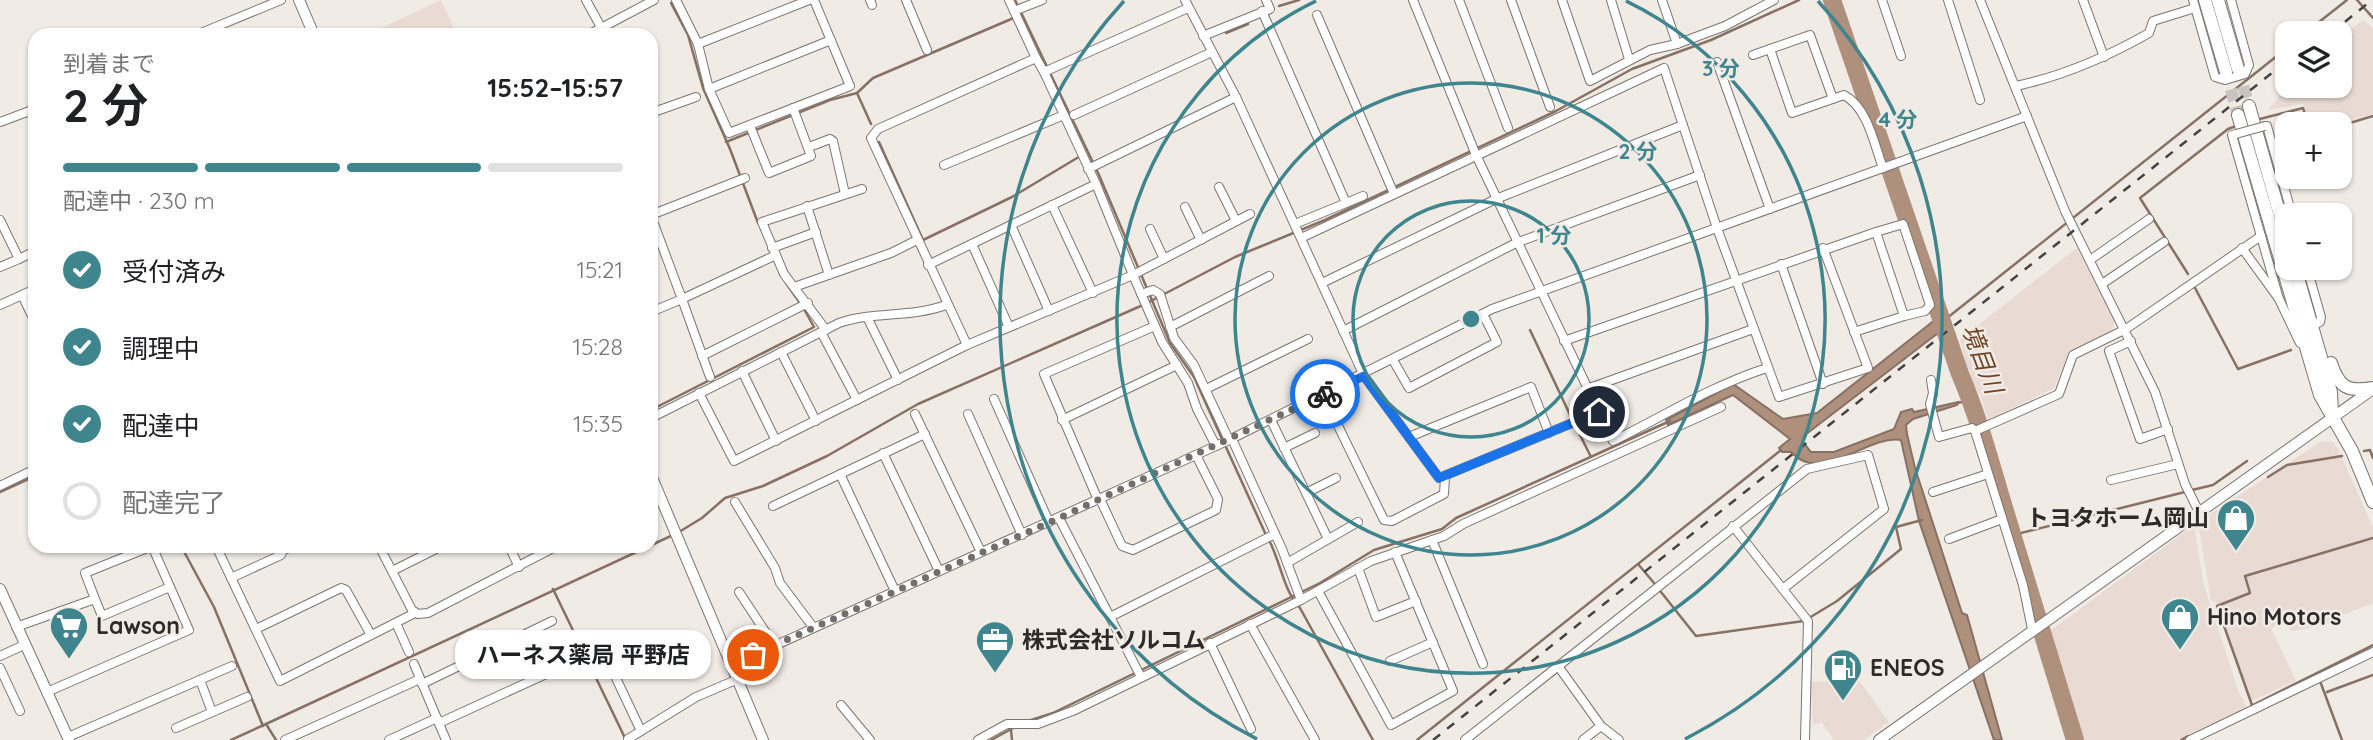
<!DOCTYPE html>
<html lang="ja">
<meta charset="utf-8">
<style>
body{margin:0;font-family:Quicksand,"Noto Sans JP",sans-serif;background:#f6f6f6;color:#202124;height:100vh;display:flex;flex-direction:column;font-size:26px;white-space:nowrap}
*{box-sizing:border-box;margin:0}
p{font-size:23px;color:#757577}
.icon{flex:none;width:38px;height:38px;fill:none;stroke:currentColor;stroke-width:2;stroke-linecap:round;stroke-linejoin:round}
.map{position:relative;flex:1;overflow:hidden}
.side{position:absolute;left:28px;top:28px;width:630px;height:525px;display:flex;flex-direction:column;background:#fff;border-radius:21px;box-shadow:0 2px 5px #0004}
.side>*{flex:none}
.tools{position:absolute;left:2275px;top:21px;display:grid;gap:14px}
.tools a{display:grid;place-items:center;width:77px;height:77px;border-radius:14px;background:#fff;box-shadow:0 2px 5px #0004;font-size:35px}
.pin{position:absolute;display:grid;place-items:center;width:60px;height:60px;color:#fff;margin:-30px;border:4px solid #fff;border-radius:50%;box-shadow:0 2px 7px #0007}
.courier{position:absolute;display:grid;place-items:center;width:70px;height:70px;margin:-35px;border:5px solid #1a73e8;border-radius:50%;background:#fff;color:#222;box-shadow:0 2px 9px #0007}
.bubble{position:absolute;height:49px;border-radius:21px;background:#fff;box-shadow:0 2px 5px #0004;font-size:23px;font-weight:700;line-height:49px;text-align:center}
.headline em{font-style:normal;font-weight:700}
.headline div{display:flex;flex-direction:column-reverse}
.headline{display:flex;align-items:center;justify-content:space-between;height:119px;padding:0 35px}
h1{font-size:46px;font-weight:700;line-height:52px}
.bar{display:grid;grid-template-columns:repeat(4,1fr);gap:10px 7px;align-content:center;height:84px;padding:0 35px}
.bar i{height:9px;border-radius:5px;background:#e0e0e0}
.bar .on{background:#3e858d}
.bar p{grid-column:span 4}
ol{padding:0 35px;list-style:none}
li{display:flex;align-items:center;gap:21px;height:77px}
li p{margin-inline-start:auto}
li .icon{padding:7px;border-radius:50%;background:#3e858d;color:#fff;stroke-width:4}
li:last-child{color:#757577}
li i{width:38px;height:38px;border:4px solid #e0e0e0;border-radius:50%}
.map>svg:first-child{display:block}
.built{fill:#e9dbd4}
.water{fill:#ae907d;stroke:#877164;stroke-width:2}
.lines{fill:none;stroke-linecap:round;stroke-linejoin:round}
.stream{stroke:#877164;stroke-width:2.5}
.river{stroke:#ae907d;stroke-width:18}
.primary-tunnel{stroke:#cac4c0;stroke-width:12;stroke-dasharray:12 6;stroke-linecap:butt}
.street-casing{stroke:#7b7571;stroke-width:10}
.secondary-casing{stroke:#7b7571;stroke-width:12}
.primary-casing{stroke:#7b7571;stroke-width:14}
.street{stroke:#fff;stroke-width:8}
.secondary{stroke:#fff;stroke-width:10}
.primary{stroke:#fff;stroke-width:12}
.rail{stroke:#454240;stroke-width:2.5;stroke-dasharray:9 9;stroke-linecap:butt}
.street-bridge-casing{stroke:#7b7571;stroke-width:10;stroke-linecap:butt}
.street-bridge{stroke:#fff;stroke-width:8}
.done{stroke:#726e6b;stroke-width:7;stroke-dasharray:0 12.6}
.route{stroke:#1a73e8;stroke-width:9}
.ring{fill:none;stroke:#3e858d;stroke-width:3.5}
.labels{text-anchor:middle;stroke-width:5;stroke-linejoin:round;paint-order:stroke}
.poi-label{font-size:23px;font-weight:bold;fill:#2d2a29;stroke:#f1ebe6;text-anchor:start}
.water-label{font-size:24px;font-style:italic;fill:#6f4324;stroke:#f1ebe6}
.centre{fill:#3e858d;stroke:#f1ebe6;stroke-width:3.5}
.ring-label{font-size:21px;text-anchor:middle;font-weight:bold;fill:#3e858d;stroke:#f1ebe6;stroke-width:5;stroke-linejoin:round;paint-order:stroke}
</style>
<div class="map">
<svg width="2373" height="740" viewBox="0 0 2373 740">
<rect width="100%" height="100%" fill="#f1ebe6"/>
<g class="built">
<path d="M441 0 457 35H387L383 27Z"/>
<path d="M2363 20 2373 28V114L2336 124H2310L2303 104 2268 110 2288 86H2340V38Z"/>
<path d="M2077 248 2115 321 2111 333 2069 352 2054 388 1988 420 1981 396 1969 377 1960 339Z"/>
<path d="M2322 441 2333 442 2338 449 2373 527V603L2310 628 2293 631 2282 624 2271 628 2296 681 2251 701 2218 604 2211 600 2198 522Z"/>
<path d="M2194 525 2203 582 2239 693 2247 707 2177 740H2078L2046 634Z"/>
<path d="M1850 668 1889 722 1864 740H1834L1822 723 1813 724 1811 682 1833 681Z"/>
</g>
<path class="water" d="M1941 315 1946 327 1805 435 1803 442 1811 452H1834L1894 429 1901 412 1912 409 1914 412 1958 402 1957 405 1913 419 1906 425 1907 434 1915 468 1962 613 1967 615 2002 740H1994L1919 521 1901 440C1867 434 1822 486 1791 452H1782L1779 448 1790 439 1733 395 1668 425 1666 420 1733 384 1783 419 1817 413Z"/>
<g class="lines">
<g class="stream">
<path d="M1015 0 1099 175 1170 343 1194 377 1222 439"/>
<path d="M2357 0 2373 18"/>
<path d="M671 3 688 35 703 88 730 149 758 223"/>
<path d="M1279 6 1299 0"/>
<path d="M1226 33 1248 24"/>
<path d="M2305 33 2347 0"/>
<path d="M857 93 871 124"/>
<path d="M2256 120 2303 108 2308 124"/>
<path d="M2340 126 2373 116"/>
<path d="M726 142 830 100 857 93 873 78 1016 17"/>
<path d="M879 142 923 240 1012 197 1082 155"/>
<path d="M2188 274 2140 198 2228 129 2236 126"/>
<path d="M786 283 800 303"/>
<path d="M2194 286 2238 369 2291 350"/>
<path d="M1149 302 1235 257 1325 220 1556 111 1632 69 1711 40 1799 0"/>
<path d="M1942 322 2287 48"/>
<path d="M1530 330 1572 419"/>
<path d="M1958 403 1972 399"/>
<path d="M651 410 814 327 804 309"/>
<path d="M1575 425 1591 457"/>
<path d="M1225 445 1266 535"/>
<path d="M2364 451 2370 450 2373 458"/>
<path d="M2268 477 2287 465 2342 456"/>
<path d="M2192 490 2213 485 2247 461"/>
<path d="M0 492 35 476"/>
<path d="M679 532 702 518 725 498 763 486 827 456 918 404 1143 305"/>
<path d="M2013 535 2185 492"/>
<path d="M1269 540C1281 563 1283 590 1300 608L1373 740"/>
<path d="M181 546 214 607 263 726"/>
<path d="M1638 564 1654 583"/>
<path d="M553 589 626 740"/>
<path d="M1661 592 1696 636 1804 621 1837 601 1901 549 1896 527 1922 520"/>
<path d="M2320 681 2342 740"/>
<path d="M2327 692 2373 675"/>
<path d="M2252 705 2217 606 2250 593 2245 576 2373 538"/>
<path d="M2251 706 2373 645"/>
<path d="M1028 721 1053 713 1320 583 1374 550 1442 529 1456 518 1670 421"/>
<path d="M266 724 673 535"/>
<path d="M1011 730 1012 740"/>
<path d="M231 740 266 724 276 740"/>
<path d="M991 740 1015 727"/>
<path d="M1417 740 1781 450"/>
<path d="M2181 740 2188 736"/>
</g>
<path class="river" d="M1832 0 1960 374C1979 418 1991 465 2005 511 2028 587 2052 663 2075 740"/>
<g class="primary-tunnel">
<path d="M2238 69 2249 106"/>
<path d="M2226 72 2238 115"/>
</g>
<g class="street-casing">
<g id="street">
<path d="M586 0 602 29"/>
<path d="M676 0 698 44"/>
<path d="M809 0 698 44 709 89 729 133 850 86 814 0"/>
<path d="M870 0 872 5"/>
<path d="M906 0 927 50"/>
<path d="M1009 0 1036 58"/>
<path d="M1185 0 1236 97 1364 376 1439 478 1599 412"/>
<path d="M1413 0 1476 155 1613 441C1664 416 1713 385 1767 368"/>
<path d="M1459 0 1508 128"/>
<path d="M1511 0 1550 107"/>
<path d="M1562 0 1590 81 1650 50 1677 44 1725 26 1774 0"/>
<path d="M1611 0 1629 59"/>
<path d="M1662 0 1677 44"/>
<path d="M1882 0 1901 56"/>
<path d="M1948 0 1980 100"/>
<path d="M1980 0 2065 211 2155 392 2185 484 2198 510"/>
<path d="M2083 0 2104 57"/>
<path d="M2193 0 2215 77 2225 80 2245 74 2249 65 2231 0"/>
<path d="M1014 11 1042 0"/>
<path d="M1262 11 1346 203"/>
<path d="M1317 15 1394 194"/>
<path d="M196 35 281 0"/>
<path d="M588 35 654 0"/>
<path d="M1203 36 1270 9 1266 0"/>
<path d="M1770 49 1792 113 1844 95C1868 108 1874 144 1883 168"/>
<path d="M1753 55 1810 35 1833 99"/>
<path d="M1717 62 1770 209"/>
<path d="M1044 72 1096 184"/>
<path d="M2016 86C2063 76 2107 57 2149 33L2153 21 2195 8"/>
<path d="M709 89 831 40"/>
<path d="M651 113 696 97"/>
<path d="M1074 115 1212 52"/>
<path d="M0 122 35 109"/>
<path d="M750 126 769 173 811 156 793 108"/>
<path d="M2265 126H2267L2292 215"/>
<path d="M2236 134 2232 135 2279 299"/>
<path d="M809 147 830 139 833 141 845 194"/>
<path d="M944 165 1064 115"/>
<path d="M1088 169 1236 97"/>
<path d="M1219 187 1236 221"/>
<path d="M1052 205 1093 293"/>
<path d="M807 206 829 275"/>
<path d="M1185 207 1201 240"/>
<path d="M651 215 745 178"/>
<path d="M651 216 682 299 651 312"/>
<path d="M0 220 19 259 0 267"/>
<path d="M1295 224 1363 196"/>
<path d="M1011 225 1049 311"/>
<path d="M1150 229 1164 259"/>
<path d="M1876 232 1903 224 1930 305 1925 311 1904 316"/>
<path d="M1301 238 1664 68 1717 228 1779 397 1868 368 1823 248"/>
<path d="M972 244 1009 327"/>
<path d="M772 248 816 232"/>
<path d="M2242 248 2279 299 2300 343"/>
<path d="M19 259 35 251"/>
<path d="M2090 260 2149 219"/>
<path d="M1781 264 1823 384"/>
<path d="M2307 268 2321 317 2320 322 2311 327"/>
<path d="M1322 283 1496 199 1683 125"/>
<path d="M2102 284 2164 242"/>
<path d="M797 286 891 253 917 240"/>
<path d="M1141 294 1153 290 1160 294 1174 338 1194 365 1229 440"/>
<path d="M22 295 35 322"/>
<path d="M0 305 35 289"/>
<path d="M867 317 898 380"/>
<path d="M1170 327 1269 276"/>
<path d="M826 330 784 274 762 222 862 189"/>
<path d="M1343 331 1516 243 1700 175"/>
<path d="M821 332 857 400"/>
<path d="M1564 341 1876 232 1904 316 1854 332"/>
<path d="M2131 341 2109 351 2140 439 2168 429"/>
<path d="M967 345 871 138 878 129 1036 58 1044 72 1188 8"/>
<path d="M781 352 816 421"/>
<path d="M702 356 808 303"/>
<path d="M1393 360 1409 388 1497 342 1483 314"/>
<path d="M742 371 776 441"/>
<path d="M710 377 682 299 776 255"/>
<path d="M1931 380 1933 393 1930 404 1939 437 1972 428 1975 431"/>
<path d="M1206 389 1308 339"/>
<path d="M1587 389 1753 329"/>
<path d="M699 393 734 461 967 345 1133 275 1096 184 928 265"/>
<path d="M1323 395 1384 520 1392 521 1444 494 1445 477"/>
<path d="M994 399 1049 522"/>
<path d="M915 414 981 552"/>
<path d="M968 414 1022 535"/>
<path d="M651 418 839 323C874 311 910 318 946 305"/>
<path d="M1062 420 1177 365"/>
<path d="M1271 420 1328 539"/>
<path d="M1409 437 1531 387 1549 433"/>
<path d="M1232 439 1282 549 1301 600"/>
<path d="M1216 446 1197 409 1188 383 1162 342 1133 275 1250 214"/>
<path d="M1284 448 1315 433"/>
<path d="M883 453 939 571"/>
<path d="M840 474 895 591"/>
<path d="M2111 480 2178 464"/>
<path d="M0 486 35 469"/>
<path d="M1933 492 1988 474"/>
<path d="M1306 493 1336 478"/>
<path d="M1100 499 1122 546 1133 550 1216 510 1218 499 1196 455"/>
<path d="M1098 500 1044 374 1155 326"/>
<path d="M735 502 775 568 780 583 813 627"/>
<path d="M773 506 925 434"/>
<path d="M1059 518 1141 677"/>
<path d="M1733 526 1808 621 1805 740"/>
<path d="M1949 539 2002 519"/>
<path d="M1432 540 1483 664"/>
<path d="M216 546 280 681 415 613"/>
<path d="M279 546 283 550 296 546"/>
<path d="M379 546 412 610 418 614 428 613 557 546"/>
<path d="M509 546 519 567"/>
<path d="M1287 563 1358 522"/>
<path d="M1358 568 1376 617 1416 601"/>
<path d="M392 571 442 546"/>
<path d="M231 578 281 555 283 550"/>
<path d="M1318 591 1391 725 1453 691 1395 552"/>
<path d="M739 592 774 645"/>
<path d="M95 599 102 616 170 587"/>
<path d="M1110 617 1275 534"/>
<path d="M396 623 409 652"/>
<path d="M1250 624 1315 740"/>
<path d="M16 627 95 599 85 573 152 546 189 630 47 692"/>
<path d="M256 629 341 588 346 590 371 635"/>
<path d="M2032 629 2023 585 1975 431 2059 394 2073 355 2126 329 2261 236"/>
<path d="M599 642 641 731"/>
<path d="M1210 643 1251 729"/>
<path d="M0 656 24 645"/>
<path d="M1390 661 1433 642"/>
<path d="M414 664 446 740"/>
<path d="M732 665 1229 440 1492 309 2027 116"/>
<path d="M1558 666 1601 726 1619 740"/>
<path d="M0 668 20 711"/>
<path d="M200 680 212 712"/>
<path d="M422 684 552 621"/>
<path d="M841 705 870 740"/>
<path d="M439 723 581 658"/>
<path d="M176 728 247 697"/>
<path d="M68 737 232 666"/>
<path d="M628 739 696 697 738 679"/>
<path d="M285 740 420 679"/>
<path d="M389 740 437 718"/>
<path d="M978 740 1007 724H1038L1075 710 1301 600 1371 561 1444 536 1463 524 1721 407"/>
<path d="M1465 740 1807 469 1868 455 1884 509 1784 588"/>
<path d="M1583 740 1601 726"/>
<path d="M2190 740 2373 652"/>
</g>
</g>
<g class="secondary-casing">
<g id="secondary">
<path d="M299 0 314 35"/>
<path d="M651 475 763 740"/>
<path d="M0 589 69 740"/>
<path d="M1879 740 2373 389"/>
</g>
</g>
<g class="primary-casing">
<g id="primary">
<path d="M2205 0 2226 72"/>
<path d="M2218 0 2238 69"/>
<path d="M2249 106 2287 240"/>
<path d="M2238 115 2320 395 2352 451 2373 502"/>
<path d="M2295 268 2331 392 2332 413"/>
<path d="M2331 363C2339 388 2348 392 2373 388"/>
</g>
</g>
<use href="#street" class="street"/>
<use href="#secondary" class="secondary"/>
<use href="#primary" class="primary"/>
<g class="rail">
<path d="M2331 33 2372 0"/>
<path d="M1433 740 2287 61"/>
</g>
<g class="street-bridge-casing">
<path id="street-bridge" d="M2236 134 2265 126"/>
</g>
<use href="#street-bridge" class="street-bridge"/>
</g>
<g class="lines">
<path class="done" d="M753 655 1059 518 1325 394"/>
<path class="route" d="M1325 394 1364 376 1439 478 1599 412"/>
</g>
<g class="ring">
<circle cx="1471" cy="319" r="118"/>
<circle cx="1471" cy="319" r="236"/>
<path d="M1626 1A354 354 0 1 1 1316 1"/>
<path d="M1257 739A471 471 0 0 1 1124 1M1818 1A471 471 0 0 1 1685 739"/>
</g>
<defs>
<g id="shop-pin" transform="scale(2.0125)"><path d="M0 17L-7.5 6A9.5 9.5 0 1 1 7.5 6Z" fill="#3e858d" stroke="#f1ebe6"/><path d="M-5-2.5h2.3a2.7 3.5 0 0 1 5.4 0H5L5.5 6h-11ZM-1.5-2.5h3a1.5 2.3 0 0 0-3 0Z" fill="#fff"/></g>
<g id="supermarket-pin" transform="scale(2.0125)"><path d="M0 17L-7.5 6A9.5 9.5 0 1 1 7.5 6Z" fill="#3e858d" stroke="#f1ebe6"/><path d="M-6-5.5h2.5l.6 2H6L4.5 2H-2.5L-4.4-4H-6ZM-1.5 3.2a1.3 1.3 0 1 0 .1 0ZM3 3.2a1.3 1.3 0 1 0 .1 0Z" fill="#fff"/></g>
<g id="office-pin" transform="scale(2.0125)"><path d="M0 17L-7.5 6A9.5 9.5 0 1 1 7.5 6Z" fill="#3e858d" stroke="#f1ebe6"/><path d="M-6-3h4V-5.5h4V-3h4V5H-6ZM-1-4.5V-3h2v-1.5ZM-6 0V1H6V0Z" fill="#fff"/></g>
<g id="fuel-pin" transform="scale(2.0125)"><path d="M0 17L-7.5 6A9.5 9.5 0 1 1 7.5 6Z" fill="#3e858d" stroke="#f1ebe6"/><path d="M-5.5-6h7V0h2V4h1.3V-2.5L3-4.5l.8-.8L6-3V5H2.5V1h-1V6h-7ZM-4.2-4.7v3.2H.2V-4.7Z" fill="#fff"/></g>
</defs>
<g fill-rule="evenodd">
<use href="#shop-pin" x="2236" y="518"/>
<use href="#shop-pin" x="2180" y="617"/>
<use href="#supermarket-pin" x="69" y="626"/>
<use href="#office-pin" x="995" y="640"/>
<use href="#fuel-pin" x="1843" y="668"/>
</g>
<g class="labels">
<g class="poi-label">
<text x="2209" y="526" text-anchor="end">トヨタホーム岡山</text>
<text x="2207" y="625">Hino Motors</text>
<text x="96" y="634">Lawson</text>
<text x="1022" y="648">株式会社ソルコム</text>
<text x="1870" y="676">ENEOS</text>
</g>
<g class="water-label">
<text transform="translate(1982 359) rotate(69)" y="8">境目川</text>
</g>
</g>
<circle cx="1471" cy="319" r="10" class="centre"/>
<g class="ring-label">
<text x="1721" y="76">3 分</text>
<text x="1898" y="127">4 分</text>
<text x="1638" y="159">2 分</text>
<text x="1554" y="243">1 分</text>
</g>
</svg>
<div class="tools">
<a><svg class="icon" aria-label="layers" viewBox="0 0 24 24"><path d="M12 4l9 5-9 5-9-5zM3 14l9 5 9-5"/></svg></a>
<a>+</a>
<a>−</a>
</div>
<div class="pin" style="left:753px;top:655px;background:#ea580c"><svg class="icon" aria-label="bag" viewBox="0 0 24 24"><path d="M5 8h14l-1 12H6zM9 8a3 3 0 0 1 6 0"/></svg></div>
<div class="pin" style="left:1599px;top:412px;background:#1f2937"><svg class="icon" aria-label="home" viewBox="0 0 24 24"><path d="M3 11l9-7 9 7M6 9v11h12V9"/></svg></div>
<div class="courier" style="left:1325px;top:394px"><svg class="icon" aria-label="bike" viewBox="0 0 24 24"><circle cx="6" cy="16" r="4"/><circle cx="18" cy="16" r="4"/><path d="M6 16l4-8h5l3 8M10 8l3 8H6M13 5h3"/></svg></div>
<div class="bubble" style="left:455px;top:630px;width:256px">ハーネス薬局 平野店</div>
<section class="side">
<div class="headline"><div><h1>2 分</h1><p>到着まで</p></div><em>15:52–15:57</em></div>
<div class="bar"><i class="on"></i><i class="on"></i><i class="on"></i><i></i><p>配達中 · 230 m</p></div>
<ol>
<li><svg class="icon" aria-label="check" viewBox="0 0 24 24"><path d="M5 12l5 5 9-10"/></svg>受付済み<p>15:21</p></li>
<li><svg class="icon" aria-label="check" viewBox="0 0 24 24"><path d="M5 12l5 5 9-10"/></svg>調理中<p>15:28</p></li>
<li><svg class="icon" aria-label="check" viewBox="0 0 24 24"><path d="M5 12l5 5 9-10"/></svg>配達中<p>15:35</p></li>
<li><i></i>配達完了</li>
</ol>
</section>
</div>
